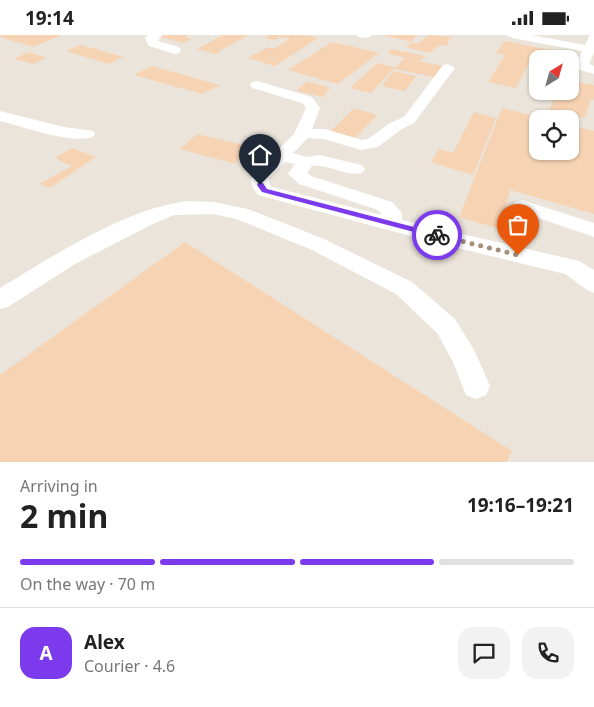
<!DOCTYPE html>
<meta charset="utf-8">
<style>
body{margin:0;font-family:"Noto Sans",sans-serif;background:#f2f2f2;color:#222;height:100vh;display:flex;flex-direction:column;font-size:19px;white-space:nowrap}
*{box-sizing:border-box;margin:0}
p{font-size:16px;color:#767676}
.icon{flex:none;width:28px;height:28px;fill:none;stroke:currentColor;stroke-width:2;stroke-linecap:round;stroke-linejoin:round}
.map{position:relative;height:427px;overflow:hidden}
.panel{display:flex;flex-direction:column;background:#fff;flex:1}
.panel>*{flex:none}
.needle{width:32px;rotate:37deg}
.controls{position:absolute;left:529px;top:15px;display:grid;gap:10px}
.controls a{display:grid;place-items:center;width:50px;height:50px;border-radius:10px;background:#fff;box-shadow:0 1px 4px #0004;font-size:25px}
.pin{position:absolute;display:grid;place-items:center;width:42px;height:42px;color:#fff;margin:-51px -21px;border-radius:50% 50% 50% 0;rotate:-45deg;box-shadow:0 0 5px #0007}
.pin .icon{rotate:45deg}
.courier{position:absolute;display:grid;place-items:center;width:50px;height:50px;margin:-25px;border:4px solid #7c3aed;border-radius:50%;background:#fff;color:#222;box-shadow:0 1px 6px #0007}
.head em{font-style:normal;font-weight:700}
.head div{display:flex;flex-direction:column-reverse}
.head{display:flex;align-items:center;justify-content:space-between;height:85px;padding:0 20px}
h1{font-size:32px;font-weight:700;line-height:38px}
.bar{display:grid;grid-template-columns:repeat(4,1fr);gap:8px 5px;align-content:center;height:60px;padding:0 20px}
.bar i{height:6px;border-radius:4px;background:#e0e0e0}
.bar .on{background:#7c3aed}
.bar p{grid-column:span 4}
.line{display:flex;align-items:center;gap:12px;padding:0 20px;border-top:1px solid #e0e0e0}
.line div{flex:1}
.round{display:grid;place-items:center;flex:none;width:52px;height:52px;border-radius:15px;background:#f2f2f2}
.status{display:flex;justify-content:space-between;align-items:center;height:35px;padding:0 25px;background:#fff;direction:ltr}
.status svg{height:14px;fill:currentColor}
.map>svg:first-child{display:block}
.industrial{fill:#ebe4da;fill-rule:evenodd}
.building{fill:#f6d3b3}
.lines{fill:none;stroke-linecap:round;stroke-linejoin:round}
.minor{fill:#fff;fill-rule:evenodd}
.route{fill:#7c3aed}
.done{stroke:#a6907a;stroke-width:5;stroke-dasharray:0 9}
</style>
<div class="status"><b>19:14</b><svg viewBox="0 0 49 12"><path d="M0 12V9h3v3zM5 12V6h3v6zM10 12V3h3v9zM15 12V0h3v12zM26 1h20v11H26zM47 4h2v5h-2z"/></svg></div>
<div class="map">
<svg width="594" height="427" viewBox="0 0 594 427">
<rect width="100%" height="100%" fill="#fef4dd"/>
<path class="industrial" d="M0 0H594V427H0ZM538 24H570V56H538ZM538 84H570V116H538Z"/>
<g class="building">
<path d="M0 0H62L33 12 0 2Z"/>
<path d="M164 0H189L185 2 192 4 184 8 160 2Z"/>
<path d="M223 0H248L215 19 197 14Z"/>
<path d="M270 0H304L318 3 275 31 248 23 268 12 273 14 290 4 281 2 275 5 265 3Z"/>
<path d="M382 0H417L412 7Z"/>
<path d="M429 0 452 2 446 7 450 8 446 11 439 10 429 18 406 12 411 8 418 9Z"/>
<path d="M504 6 567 18 565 24H531L516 53 488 47 505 20 496 18Z"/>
<path d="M332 7 379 18 338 49 288 35Z"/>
<path d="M81 10 123 22 109 29 66 16Z"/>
<path d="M392 14 425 21 421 26 388 19Z"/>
<path d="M28 17 34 19 47 23 33 29 14 24Z"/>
<path d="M404 23 446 32 438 43 395 34Z"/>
<path d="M377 28 395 32 371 58 350 53Z"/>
<path d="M152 31 220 50 202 59 134 40Z"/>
<path d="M393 36 416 41 405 56 382 51Z"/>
<path d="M570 45 594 50V65L591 64 585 83 549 75 556 59 546 56H570Z"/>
<path d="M307 46 330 53 323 62 297 56Z"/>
<path d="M354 73 377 80 355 103 328 99Z"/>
<path d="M502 73 542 83 538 84V116H570V90L594 96V179L510 155 500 194 459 182Z"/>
<path d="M474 77 496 83 473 140 431 127 439 114 453 118Z"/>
<path d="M197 99 270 116 256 130 238 124 236 129 180 114Z"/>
<path d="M72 113 96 122 50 153 39 149 72 131 55 123Z"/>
<path d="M185 207 512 416 507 427H0V340Z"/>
</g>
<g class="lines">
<g class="minor">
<path d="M162 0 158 6 179 12 181 15 179 18 175 19 149 11 145 3 148 0Z"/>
<path d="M356 0H373L367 3 358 2Z"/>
<path d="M506 0H531L585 10 590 0H594V17L589 29 594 31V39L580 35 577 29 582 16 512 3Z"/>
<path d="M448 29 455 33 414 88 402 94 378 112 361 115 324 104 308 103 293 118 306 122 319 120 362 130 365 134 362 138C346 142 329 129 312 131L307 138 311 141 392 167 402 178V185L579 226 594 235V258C583 254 575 245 565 239L429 206 258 160C253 153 248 147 254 138L294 99 306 73 302 68 252 53 250 50 252 47 257 46 312 62 320 73 312 94H325L362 105 368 104 390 88 404 82 443 30ZM285 127 295 129 288 139 299 149 378 175 382 180 272 152 269 149V143Z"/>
<path d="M0 76 64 92 93 96 95 99 93 102C68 109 25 92 0 86Z"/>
<path d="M522 165 594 188V202L515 175 512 171 515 167Z"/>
<path d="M188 166 213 167 248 174 324 204 412 247 455 284 474 315 490 351 486 360 476 364 466 360 453 327 437 298 396 259 310 214 236 184 213 179 174 180 155 188 75 229 8 272 0 274V253C53 221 126 173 188 166Z"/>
</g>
</g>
<path class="route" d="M258 148H263L267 154 437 198 441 200 437 203 262 157 257 150Z"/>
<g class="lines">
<path class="done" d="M437 200 518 220"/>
</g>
</svg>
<div class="controls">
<a><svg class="needle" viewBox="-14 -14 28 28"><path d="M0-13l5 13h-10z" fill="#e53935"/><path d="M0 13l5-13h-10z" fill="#767676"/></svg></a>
<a><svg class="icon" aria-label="locate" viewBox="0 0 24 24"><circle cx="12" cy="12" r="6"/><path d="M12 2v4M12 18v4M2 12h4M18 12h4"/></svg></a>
</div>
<div class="pin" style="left:518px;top:220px;background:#ea580c"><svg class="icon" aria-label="bag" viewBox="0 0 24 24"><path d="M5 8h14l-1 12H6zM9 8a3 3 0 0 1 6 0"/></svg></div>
<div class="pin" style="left:260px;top:150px;background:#1f2937"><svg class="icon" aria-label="home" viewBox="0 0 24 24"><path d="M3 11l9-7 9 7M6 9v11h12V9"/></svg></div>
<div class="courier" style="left:437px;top:200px"><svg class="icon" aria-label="bike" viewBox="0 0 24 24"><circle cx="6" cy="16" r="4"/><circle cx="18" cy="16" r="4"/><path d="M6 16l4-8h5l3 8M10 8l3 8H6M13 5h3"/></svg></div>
</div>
<section class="panel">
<div class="head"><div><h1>2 min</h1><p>Arriving in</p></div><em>19:16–19:21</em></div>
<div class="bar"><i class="on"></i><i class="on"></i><i class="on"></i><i></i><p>On the way · 70 m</p></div>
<div class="line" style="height:90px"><b class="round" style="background:#7c3aed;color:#fff">A</b><div><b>Alex</b><p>Courier · 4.6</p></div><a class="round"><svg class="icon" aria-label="chat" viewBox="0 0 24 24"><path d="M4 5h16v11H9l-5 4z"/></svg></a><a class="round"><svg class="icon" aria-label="phone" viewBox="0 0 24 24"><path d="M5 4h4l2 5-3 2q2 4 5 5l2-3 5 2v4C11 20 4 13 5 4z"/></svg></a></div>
</section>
